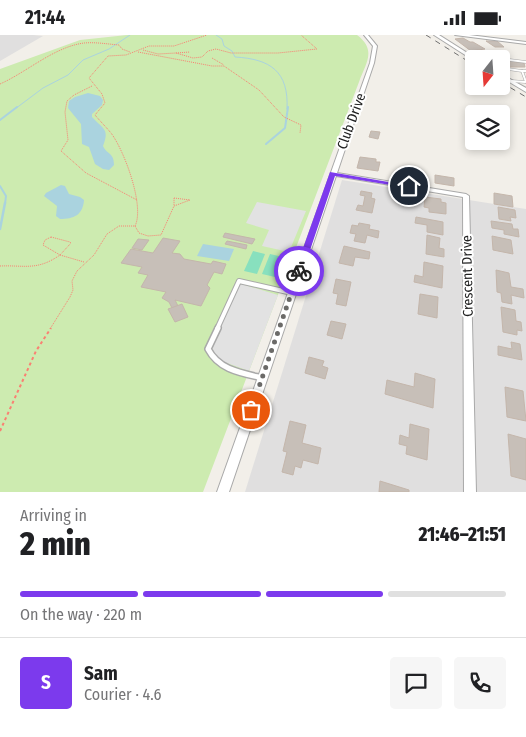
<!DOCTYPE html>
<meta charset="utf-8">
<style>
body{margin:0;font-family:"Fira Sans Condensed",sans-serif;background:#f6f6f6;color:#202124;height:100vh;display:flex;flex-direction:column;font-size:19px;white-space:nowrap}
*{box-sizing:border-box;margin:0}
p{font-size:16px;color:#757577}
.icon{flex:none;width:28px;height:28px;fill:none;stroke:currentColor;stroke-width:2;stroke-linecap:round;stroke-linejoin:round}
.map{position:relative;height:457px;overflow:hidden}
.panel{display:flex;flex-direction:column;background:#fff;flex:1}
.panel>*{flex:none}
.needle{width:32px;rotate:197deg}
.fabs{position:absolute;left:465px;top:15px;display:grid;gap:10px}
.fabs a{display:grid;place-items:center;width:45px;height:45px;border-radius:5px;background:#fff;box-shadow:0 2px 8px #0003;font-size:25px}
.pin{position:absolute;display:grid;place-items:center;width:42px;height:42px;color:#fff;margin:-21px;border:2px solid #fff;border-radius:50%;box-shadow:0 1px 5px #0007}
.courier{position:absolute;display:grid;place-items:center;width:50px;height:50px;margin:-25px;border:4px solid #7c3aed;border-radius:50%;background:#fff;color:#222;box-shadow:0 1px 6px #0007}
.headline em{font-style:normal;font-weight:800}
.headline div{display:flex;flex-direction:column-reverse}
.headline{display:flex;align-items:center;justify-content:space-between;height:85px;padding:0 20px}
h1{font-size:32px;font-weight:800;line-height:38px}
.bar{display:grid;grid-template-columns:repeat(4,1fr);gap:8px 5px;align-content:center;height:60px;padding:0 20px}
.bar i{height:6px;border-radius:4px;background:#e0e0e0}
.bar .selected{background:#7c3aed}
.bar p{grid-column:span 4}
.line{display:flex;align-items:center;gap:12px;padding:0 20px;border-top:1px solid #e0e0e0}
.line div{flex:1}
.round{display:grid;place-items:center;flex:none;width:52px;height:52px;border-radius:5px;background:#f6f6f6}
.status{display:flex;justify-content:space-between;align-items:center;height:35px;padding:0 25px;background:#fff;direction:ltr}
.status svg{height:14px;fill:currentColor}
.map>svg:first-child{display:block}
.residential{fill:#e0dfdf}
.grass{fill:#cdebb0}
.pitch{fill:#88e0be}
.parking{fill:#e2e2e2}
.water{fill:#aad3df}
.lines{fill:none;stroke-linecap:round;stroke-linejoin:round}
.stream-far2{stroke:#aad3df;stroke-width:1}
.stream-far1{stroke:#aad3df;stroke-width:2}
.stream{stroke:#aad3df;stroke-width:2.5}
.building{fill:#c7bfb8;stroke:#c4b6ab}
.service-far2-casing{stroke:#a9a9a9;stroke-width:3}
.service-far1-casing{stroke:#a9a9a9;stroke-width:6}
.service-casing{stroke:#a9a9a9;stroke-width:8}
.minor-casing{stroke:#a9a9a9;stroke-width:2}
.tertiary-casing{stroke:#a9a9a9;stroke-width:2}
.path-far1{stroke:#fa8072;stroke-width:1;stroke-dasharray:1 1;stroke-linecap:butt}
.path{stroke:#fa8072;stroke-width:2;stroke-dasharray:3 3;stroke-linecap:butt}
.service-far2{stroke:#fff;stroke-width:2}
.service-far1{stroke:#fff;stroke-width:4}
.service{stroke:#fff;stroke-width:5}
.minor{fill:#fff;fill-rule:evenodd}
.tertiary{fill:#fff;fill-rule:evenodd}
.rail{stroke:#707070;stroke-width:1;stroke-dasharray:5.5 5.5;stroke-linecap:butt}
.route{fill:#7c3aed}
.done{stroke:#6b6a68;stroke-width:5;stroke-dasharray:0 9}
.labels{text-anchor:middle;stroke-width:4;stroke-linejoin:round;paint-order:stroke}
.street-label{font-size:14px;fill:#222;stroke:#fff}
</style>
<div class="status"><b>21:44</b><svg viewBox="0 0 49 12"><path d="M0 12V9h3v3zM5 12V6h3v6zM10 12V3h3v9zM15 12V0h3v12zM26 1h20v11H26zM47 4h2v5h-2z"/></svg></div>
<div class="map">
<svg width="526" height="457" viewBox="0 0 526 457">
<rect width="100%" height="100%" fill="#f2efe9"/>
<g class="residential">
<path d="M0 0H33L43 1 0 26Z"/>
<path d="M342 145 526 174V457H245Z"/>
</g>
<path class="grass" d="M127 0H357C377 15 366 28 359 47L203 457H0V34L80 5Z"/>
<g class="pitch">
<path d="M253 216 265 219 257 239 244 236Z"/>
<path d="M270 219 283 222 275 242 262 239Z"/>
</g>
<g class="parking">
<path d="M257 167 306 176 289 217 262 211 269 195 246 188Z"/>
<path d="M238 248 278 260 249 336 213 323 211 315Z"/>
</g>
<g class="water">
<path d="M88 58 100 61 103 65 102 70 92 79V82C103 94 110 94 103 111 107 120 114 117 114 130L109 135 103 134 95 129 89 112 82 109 81 89 68 73 69 66 75 62Z"/>
<path d="M61 150 65 151 69 159 80 162 84 165C83 180 74 184 60 184L56 181 57 171 44 161 46 158Z"/>
<path d="M203 209 234 214 229 226 197 221Z"/>
</g>
<g class="lines">
<g class="stream-far2">
<path d="M216 0 222 4 224 11 232 16 235 22C270 24 289 36 287 74"/>
<path d="M15 74 43 53 68 40 83 25 109 14 130 0"/>
</g>
<g class="stream-far1">
<path d="M0 85 17 72"/>
<path d="M266 109 285 93 288 72"/>
<path d="M0 151 6 161 5 169"/>
</g>
<path class="stream" d="M0 194 5 168"/>
</g>
<g class="building">
<path d="M463 3 470 7H473L485 14 471 16 455 4Z"/>
<path d="M486 6H497L504 12H495Z"/>
<path d="M501 25 524 28 525 32H501Z"/>
<path d="M371 96 380 97 378 104 369 102Z"/>
<path d="M360 122 376 124V127H380L378 136 357 133Z"/>
<path d="M435 140 454 143V151L435 148Z"/>
<path d="M361 156 372 158 371 163 375 164 372 178 356 175 358 170 363 171 365 161 360 160Z"/>
<path d="M494 158 512 161 513 172 494 169Z"/>
<path d="M425 162 441 164V167L446 168V179L429 177V173L424 172Z"/>
<path d="M498 172 515 175 516 183 510 182 511 186 499 184Z"/>
<path d="M416 182 443 187V200L427 197V190L415 188Z"/>
<path d="M491 186 512 189 513 194H518L519 202 504 199V195L492 193Z"/>
<path d="M359 188 370 190 369 194 379 196 378 203 367 200 365 208 354 206 356 199 350 198 352 190 358 191Z"/>
<path d="M225 198 255 204 252 209 223 202Z"/>
<path d="M427 200 440 203 439 213 444 214V222L426 219Z"/>
<path d="M492 201 511 205 513 219 493 215Z"/>
<path d="M163 203 180 206 172 218 180 219 184 224 211 229 213 226 226 229 222 239 214 237 207 250 210 253 201 271 175 265 178 271 172 273 169 267 162 263 166 257 141 252 148 240 138 238 142 232 121 228 131 214 153 218Z"/>
<path d="M138 204 149 205 142 215 132 213Z"/>
<path d="M227 206 247 210 246 214 225 209Z"/>
<path d="M344 211 370 217 369 224 355 222 353 231 339 228Z"/>
<path d="M424 227 443 231 442 253 414 247 415 240 423 242Z"/>
<path d="M496 235 509 238 511 252 523 254 524 263 511 260 512 269 502 267 501 258 497 257Z"/>
<path d="M336 244 351 247 346 271 336 269 338 259 333 258Z"/>
<path d="M420 259 438 262 437 283 418 279Z"/>
<path d="M182 269 188 282 175 287 168 274Z"/>
<path d="M501 272 515 275 516 286 521 287 522 296 517 295V300L503 297Z"/>
<path d="M331 286 346 289 342 304 327 300Z"/>
<path d="M511 307 520 309 522 325 498 320V311L512 314Z"/>
<path d="M309 322 324 326 322 331 328 333 325 344 305 338Z"/>
<path d="M415 338 435 344 433 373 385 359 387 345 414 352Z"/>
<path d="M505 352 523 356 526 386 507 382Z"/>
<path d="M290 386 306 390 302 408 321 413 318 429 303 425 301 433 295 431 293 440 282 437 287 417 283 416Z"/>
<path d="M410 389 429 394 427 425 406 419 407 411 399 409 400 400 409 403Z"/>
<path d="M508 399 526 404V445L511 441Z"/>
<path d="M380 446 409 455V457H379Z"/>
</g>
<g class="lines">
<g class="service-far2-casing">
<g id="service-far2">
<path d="M470 21 497 24"/>
<path d="M501 24 526 27"/>
<path d="M501 33 522 36"/>
<path d="M526 36H522L526 47"/>
<path d="M512 46 525 47"/>
</g>
</g>
<g class="service-far1-casing">
<path id="service-far1" d="M217 294 239 246 292 258"/>
</g>
<g class="service-casing">
<path id="service" d="M218 293 208 314C219 335 241 338 263 343"/>
</g>
<g class="minor-casing">
<path id="minor" d="M364 0H368L377 11 374 28 337 138 466 159 469 161 476 457H464L463 162 336 141 229 457H217L370 28 373 11Z"/>
</g>
<g class="tertiary-casing">
<g id="tertiary">
<path d="M434 0H439L477 24 473 25Z"/>
<path d="M455 0H469L526 7V9Z"/>
<path d="M501 39 526 53V57L501 42Z"/>
</g>
</g>
<g class="path-far1">
<path d="M143 15 158 19 176 18 193 23 202 22 208 16 216 14 231 18H278L317 14 301 0"/>
<path d="M138 17 212 31H224L259 55 284 82 301 90 300 98"/>
<path d="M176 18 190 17"/>
<path d="M212 23 224 30"/>
<path d="M0 49C27 37 54 12 84 8 96 7 107 9 119 10L122 14 130 17"/>
<path d="M92 51 74 60 67 66 65 77 68 105 61 116 86 138 137 165"/>
<path d="M174 163 190 165 174 171Z"/>
<path d="M135 191 139 198 148 201 161 200 174 171"/>
<path d="M51 202 70 207 71 208 60 220 43 210 45 205Z"/>
<path d="M60 220 84 227"/>
<path d="M0 231C25 230 37 236 60 220"/>
<path d="M50 294 70 262 73 255 72 246 77 236 94 220 107 199 119 191H135C145 171 124 115 111 98 106 92 100 86 95 80L105 68 102 59 89 43 108 21 126 20 149 11H174L207 0"/>
</g>
<path class="path" d="M0 396 36 316 51 293"/>
<use href="#service-far2" class="service-far2"/>
<use href="#service-far1" class="service-far1"/>
<use href="#service" class="service"/>
<use href="#minor" class="minor"/>
<use href="#tertiary" class="tertiary"/>
<g class="rail">
<path d="M426 0 474 30"/>
<path d="M501 47 526 62"/>
</g>
</g>
<path class="route" d="M330 137 412 151 409 153 335 141 303 236 302 238H296L295 236Z"/>
<g class="lines">
<path class="done" d="M251 375 299 236"/>
</g>
<g class="labels">
<g class="street-label">
<text transform="translate(351 86) rotate(-70)" y="5">Club Drive</text>
<text transform="translate(467 241) rotate(-91)" y="5">Crescent Drive</text>
</g>
</g>
</svg>
<div class="fabs">
<a><svg class="needle" viewBox="-14 -14 28 28"><path d="M0-13l5 13h-10z" fill="#e53935"/><path d="M0 13l5-13h-10z" fill="#757577"/></svg></a>
<a><svg class="icon" aria-label="layers" viewBox="0 0 24 24"><path d="M12 4l9 5-9 5-9-5zM3 14l9 5 9-5"/></svg></a>
</div>
<div class="pin" style="left:251px;top:375px;background:#ea580c"><svg class="icon" aria-label="bag" viewBox="0 0 24 24"><path d="M5 8h14l-1 12H6zM9 8a3 3 0 0 1 6 0"/></svg></div>
<div class="pin" style="left:409px;top:151px;background:#1f2937"><svg class="icon" aria-label="home" viewBox="0 0 24 24"><path d="M3 11l9-7 9 7M6 9v11h12V9"/></svg></div>
<div class="courier" style="left:299px;top:236px"><svg class="icon" aria-label="bike" viewBox="0 0 24 24"><circle cx="6" cy="16" r="4"/><circle cx="18" cy="16" r="4"/><path d="M6 16l4-8h5l3 8M10 8l3 8H6M13 5h3"/></svg></div>
</div>
<section class="panel">
<div class="headline"><div><h1>2 min</h1><p>Arriving in</p></div><em>21:46–21:51</em></div>
<div class="bar"><i class="selected"></i><i class="selected"></i><i class="selected"></i><i></i><p>On the way · 220 m</p></div>
<div class="line" style="height:90px"><b class="round" style="background:#7c3aed;color:#fff">S</b><div><b>Sam</b><p>Courier · 4.6</p></div><a class="round"><svg class="icon" aria-label="chat" viewBox="0 0 24 24"><path d="M4 5h16v11H9l-5 4z"/></svg></a><a class="round"><svg class="icon" aria-label="phone" viewBox="0 0 24 24"><path d="M5 4h4l2 5-3 2q2 4 5 5l2-3 5 2v4C11 20 4 13 5 4z"/></svg></a></div>
</section>
